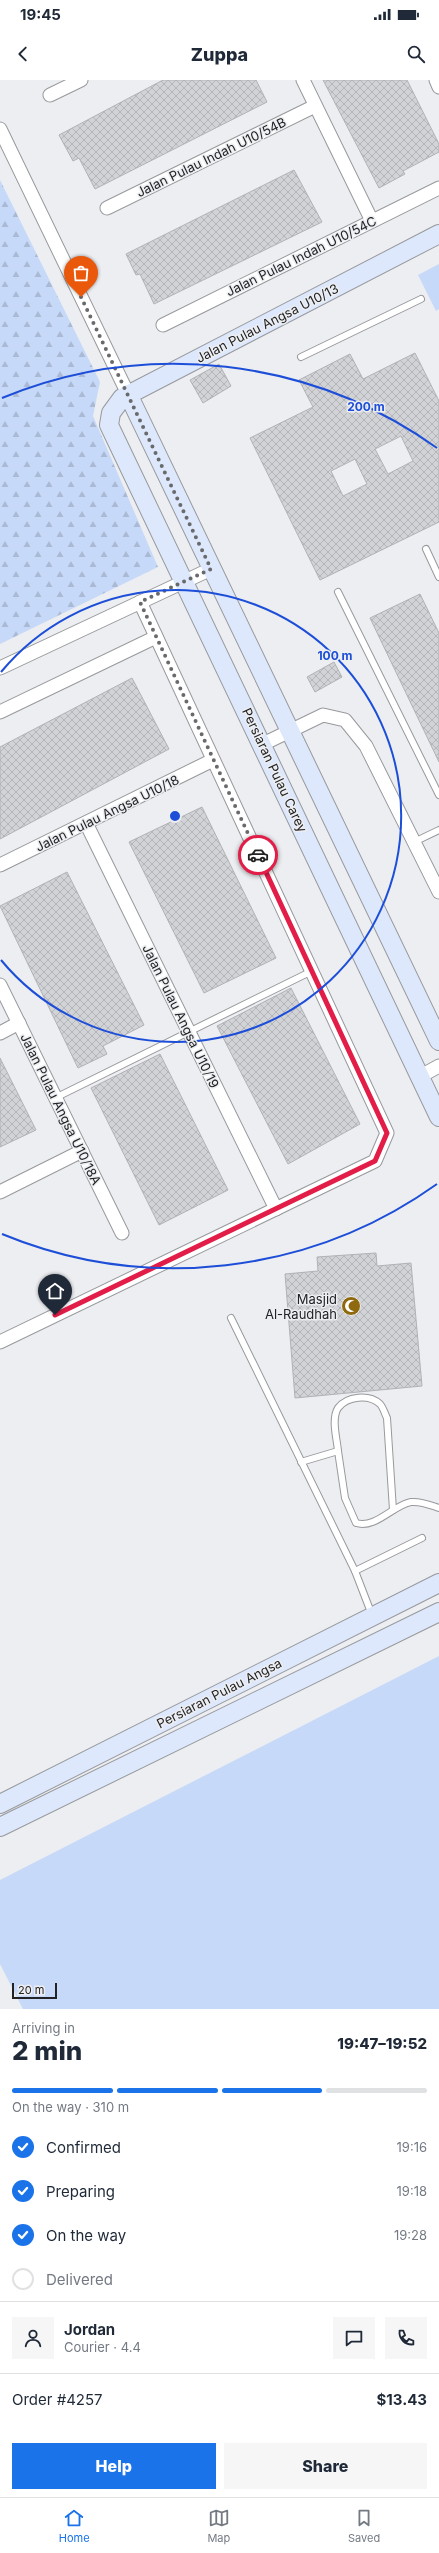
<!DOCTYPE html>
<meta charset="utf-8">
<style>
body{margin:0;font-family:Inter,sans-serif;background:#f6f6f7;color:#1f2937;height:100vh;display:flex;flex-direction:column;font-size:15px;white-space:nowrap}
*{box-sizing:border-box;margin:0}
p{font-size:13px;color:#747a83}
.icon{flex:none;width:22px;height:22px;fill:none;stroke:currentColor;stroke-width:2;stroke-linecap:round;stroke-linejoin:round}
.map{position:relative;height:1929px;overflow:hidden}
.details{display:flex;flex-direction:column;background:#fff;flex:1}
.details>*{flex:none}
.scale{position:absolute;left:12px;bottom:10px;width:45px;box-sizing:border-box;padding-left:4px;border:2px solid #232325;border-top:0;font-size:11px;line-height:14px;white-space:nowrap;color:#232325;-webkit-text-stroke:3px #eceef1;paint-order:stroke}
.pin{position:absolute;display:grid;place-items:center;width:34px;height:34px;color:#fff;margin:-41px -17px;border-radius:50% 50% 50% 0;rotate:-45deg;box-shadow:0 0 4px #0007}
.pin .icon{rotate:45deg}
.courier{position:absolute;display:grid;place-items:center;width:40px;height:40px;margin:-20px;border:3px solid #e11d48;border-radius:50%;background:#fff;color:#222;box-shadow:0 1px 5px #0007}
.summary em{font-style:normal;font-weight:800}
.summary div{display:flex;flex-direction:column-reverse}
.summary{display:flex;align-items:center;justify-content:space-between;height:68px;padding:0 12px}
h1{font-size:26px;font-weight:800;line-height:30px}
.bar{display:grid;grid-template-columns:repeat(4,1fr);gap:6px 4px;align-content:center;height:48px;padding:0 12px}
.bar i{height:5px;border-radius:3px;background:#e0e1e3}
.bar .current{background:#1a73e8}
.bar p{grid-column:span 4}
.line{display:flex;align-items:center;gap:10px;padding:0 12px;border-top:1px solid #e0e1e3}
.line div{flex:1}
.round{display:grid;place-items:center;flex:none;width:42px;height:42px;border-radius:0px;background:#f6f6f7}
ol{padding:0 12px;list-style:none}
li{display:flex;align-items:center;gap:12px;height:44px}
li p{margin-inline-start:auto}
li .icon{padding:4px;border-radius:50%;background:#1a73e8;color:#fff;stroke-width:4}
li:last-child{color:#747a83}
li i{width:22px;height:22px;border:2px solid #e0e1e3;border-radius:50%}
.action{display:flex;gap:8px;margin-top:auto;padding:8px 12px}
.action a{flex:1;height:46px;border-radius:0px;background:#1a73e8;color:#fff;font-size:16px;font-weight:800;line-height:46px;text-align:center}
.action a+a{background:#f6f6f7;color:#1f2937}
.status{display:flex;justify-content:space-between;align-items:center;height:28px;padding:0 20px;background:#fff;direction:ltr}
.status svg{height:11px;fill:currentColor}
header{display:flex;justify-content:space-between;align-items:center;height:52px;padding:0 12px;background:#fff;font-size:18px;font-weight:800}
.tab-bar{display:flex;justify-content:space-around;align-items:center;height:56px;border-top:1px solid #e0e1e3;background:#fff;font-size:11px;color:#747a83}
.tab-bar a{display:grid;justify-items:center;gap:2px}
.tab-bar .current{color:#1a73e8}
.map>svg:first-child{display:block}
.green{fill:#c7d9f8}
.forest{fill:url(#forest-firs)}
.building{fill:url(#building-cross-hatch);stroke:#b0b2b5;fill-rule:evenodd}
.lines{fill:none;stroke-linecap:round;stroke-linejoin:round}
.lane-casing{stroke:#97999c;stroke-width:8}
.street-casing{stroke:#97999c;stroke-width:15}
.secondary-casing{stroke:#97999c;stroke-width:20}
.lane{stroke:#fff;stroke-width:6}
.street{stroke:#fff;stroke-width:13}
.secondary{stroke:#dde8fc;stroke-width:18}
.done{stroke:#696a6c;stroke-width:4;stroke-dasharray:0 7.2}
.route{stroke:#e11d48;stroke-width:5}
.ring{fill:none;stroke:#1d4ed8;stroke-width:2}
.labels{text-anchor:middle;stroke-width:3;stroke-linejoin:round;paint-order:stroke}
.street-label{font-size:13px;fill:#232325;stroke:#eceef1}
.poi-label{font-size:13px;fill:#232325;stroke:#eceef1;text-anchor:end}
.centre{fill:#1d4ed8;stroke:#eceef1;stroke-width:2}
.ring-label{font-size:12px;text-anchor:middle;font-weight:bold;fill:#1d4ed8;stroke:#eceef1;stroke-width:3;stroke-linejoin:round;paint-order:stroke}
</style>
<div class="status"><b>19:45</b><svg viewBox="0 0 49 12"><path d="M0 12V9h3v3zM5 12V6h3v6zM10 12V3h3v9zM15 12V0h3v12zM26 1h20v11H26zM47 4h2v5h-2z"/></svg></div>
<header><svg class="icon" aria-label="back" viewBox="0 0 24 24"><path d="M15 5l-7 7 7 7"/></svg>Zuppa<svg class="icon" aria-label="search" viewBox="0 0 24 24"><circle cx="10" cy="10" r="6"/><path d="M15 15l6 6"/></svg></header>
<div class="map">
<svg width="439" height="1929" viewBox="0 0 439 1929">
<defs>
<pattern id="forest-firs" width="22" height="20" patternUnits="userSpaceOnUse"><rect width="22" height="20" fill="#c7d9f8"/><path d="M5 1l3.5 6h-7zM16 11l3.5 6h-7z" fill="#abbad4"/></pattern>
<pattern id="building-cross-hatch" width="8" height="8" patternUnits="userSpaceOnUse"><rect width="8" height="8" fill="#d2d3d7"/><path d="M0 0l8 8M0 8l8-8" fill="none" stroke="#b4b5b8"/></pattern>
</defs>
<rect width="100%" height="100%" fill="#eceef1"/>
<g class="green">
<path d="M439 184V229L436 231 418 195Z"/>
<path d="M439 1576V1929H23L0 1884V1800Z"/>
</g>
<path class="forest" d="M0 100 100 302 93 336 158 487 0 564Z"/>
<g class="building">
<path d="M163 0H256L267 22 95 109 79 78 73 81 59 55Z"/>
<path d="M323 0H407L439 64V72L403 91 405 94 379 108Z"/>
<path d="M294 90 322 142 154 224 140 194 136 195 126 174Z"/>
<path d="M415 273 439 321V442L320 500 250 358 313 327 299 300 350 274 363 299ZM401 356 413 381 388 394 375 369ZM355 379 367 404 343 416 331 391Z"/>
<path d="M219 284 231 306 203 323 190 300Z"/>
<path d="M420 514 439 553V682L370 538Z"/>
<path d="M334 582 342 597 315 612 307 597Z"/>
<path d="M132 598 169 669 0 759V667Z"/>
<path d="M202 727 276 878 204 913 129 762Z"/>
<path d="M67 792 144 945 103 966 107 974 78 988 0 826Z"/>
<path d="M291 908 360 1044 288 1084 217 946Z"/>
<path d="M160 974 228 1110 159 1145 91 1008Z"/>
<path d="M0 978 36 1050 0 1067Z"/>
<path d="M376 1173 377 1186 411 1183 422 1306 295 1318 285 1194 318 1191 317 1177Z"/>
</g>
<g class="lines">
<g class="lane-casing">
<g id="lane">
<path d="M301 277 421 219"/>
<path d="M426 469 439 497"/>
<path d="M338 512 439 715"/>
<path d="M414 762 439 750"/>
<path d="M55 1018 312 891"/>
<path d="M231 1238 355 1491 372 1535"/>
<path d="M338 1371C337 1359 331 1339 338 1328 347 1316 369 1314 380 1324 383 1327 385 1334 387 1338L393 1430"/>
<path d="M301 1382 338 1371 345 1418 356 1443C376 1449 393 1425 411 1422 421 1421 430 1425 439 1428"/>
<path d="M355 1491 422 1458"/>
</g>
</g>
<g class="street-casing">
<g id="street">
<path d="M303 0 372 141"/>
<path d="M436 0 439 7"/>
<path d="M50 15 81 0"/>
<path d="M0 49 128 314"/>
<path d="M107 128 315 26"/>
<path d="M163 245 439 108"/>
<path d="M0 588 211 489"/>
<path d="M0 632 156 557"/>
<path d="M263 664 323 635 345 640 366 666 439 812"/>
<path d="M86 743 276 1129"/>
<path d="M0 785 213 680"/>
<path d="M0 905 122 1153"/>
<path d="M0 953 19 943"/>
<path d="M419 997 439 986"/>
<path d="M0 1112 82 1071"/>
<path d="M0 1262 375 1081 387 1053 140 522"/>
</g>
</g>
<g class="secondary-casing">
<g id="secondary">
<path d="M439 154 122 318 111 333 109 345 439 1037"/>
<path d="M128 314 439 961"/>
<path d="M0 1724 439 1503"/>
<path d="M0 1747 439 1532"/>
</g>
</g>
<use href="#lane" class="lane"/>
<use href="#street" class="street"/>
<use href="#secondary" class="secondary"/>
</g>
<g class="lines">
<path class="done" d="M81 217 211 489 140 522 258 775"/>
<path class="route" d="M55 1235 375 1081 387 1053 258 775"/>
</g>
<g class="ring">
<path d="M1 592A226 226 0 1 1 1 880"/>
<path d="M437 1104A452 452 0 0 1 2 1154M2 318A452 452 0 0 1 437 368"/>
</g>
<defs>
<g id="mosque-disc" transform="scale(1)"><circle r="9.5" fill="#8f690e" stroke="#eceef1"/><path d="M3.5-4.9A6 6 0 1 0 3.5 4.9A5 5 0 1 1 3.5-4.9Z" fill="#fff"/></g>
</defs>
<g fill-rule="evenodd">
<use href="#mosque-disc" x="351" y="1226"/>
</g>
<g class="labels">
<g class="street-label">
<text transform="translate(211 77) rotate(-26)" y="5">Jalan Pulau Indah U10/54B</text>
<text transform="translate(301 176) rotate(-26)" y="5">Jalan Pulau Indah U10/54C</text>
<text transform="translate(267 243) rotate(-27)" y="5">Jalan Pulau Angsa U10/13</text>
<text transform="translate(275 690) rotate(65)" y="5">Persiaran Pulau Carey</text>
<text transform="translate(107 733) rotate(-26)" y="5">Jalan Pulau Angsa U10/18</text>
<text transform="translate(181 936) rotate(64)" y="5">Jalan Pulau Angsa U10/19</text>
<text transform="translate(61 1029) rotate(64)" y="5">Jalan Pulau Angsa U10/18A</text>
<text transform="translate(219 1613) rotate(-27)" y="5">Persiaran Pulau Angsa</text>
</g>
<g class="poi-label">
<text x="337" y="1224">Masjid<tspan x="337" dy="15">Al-Raudhah</tspan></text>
</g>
</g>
<circle cx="175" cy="736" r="6" class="centre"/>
<g class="ring-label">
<text x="366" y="331">200 m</text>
<text x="335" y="580">100 m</text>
</g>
</svg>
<div class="scale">20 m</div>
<div class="pin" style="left:81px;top:217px;background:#ea580c"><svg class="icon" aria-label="bag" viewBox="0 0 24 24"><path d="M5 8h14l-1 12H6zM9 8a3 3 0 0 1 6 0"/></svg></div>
<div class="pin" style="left:55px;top:1235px;background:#1f2937"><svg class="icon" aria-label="home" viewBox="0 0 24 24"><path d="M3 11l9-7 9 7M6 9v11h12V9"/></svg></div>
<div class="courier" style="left:258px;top:775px"><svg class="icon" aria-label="car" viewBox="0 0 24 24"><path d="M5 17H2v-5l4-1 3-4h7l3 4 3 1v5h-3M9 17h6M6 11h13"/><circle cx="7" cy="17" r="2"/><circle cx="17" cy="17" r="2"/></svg></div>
</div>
<section class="details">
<div class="summary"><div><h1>2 min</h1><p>Arriving in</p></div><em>19:47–19:52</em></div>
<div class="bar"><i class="current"></i><i class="current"></i><i class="current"></i><i></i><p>On the way · 310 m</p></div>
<ol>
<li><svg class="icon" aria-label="check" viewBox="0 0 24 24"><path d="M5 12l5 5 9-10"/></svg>Confirmed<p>19:16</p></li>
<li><svg class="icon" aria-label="check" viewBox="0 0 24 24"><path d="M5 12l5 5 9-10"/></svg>Preparing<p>19:18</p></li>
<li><svg class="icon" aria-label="check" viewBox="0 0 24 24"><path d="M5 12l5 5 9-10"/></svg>On the way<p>19:28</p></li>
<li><i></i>Delivered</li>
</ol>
<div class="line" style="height:72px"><a class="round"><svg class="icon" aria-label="person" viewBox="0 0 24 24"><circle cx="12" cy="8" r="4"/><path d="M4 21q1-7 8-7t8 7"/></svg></a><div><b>Jordan</b><p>Courier · 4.4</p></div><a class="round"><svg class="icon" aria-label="chat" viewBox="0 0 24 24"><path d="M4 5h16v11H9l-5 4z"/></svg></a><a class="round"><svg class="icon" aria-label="phone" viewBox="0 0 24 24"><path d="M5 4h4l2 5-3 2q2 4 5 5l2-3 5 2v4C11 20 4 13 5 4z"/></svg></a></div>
<div class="line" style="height:52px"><div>Order #4257</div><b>$13.43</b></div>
<div class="action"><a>Help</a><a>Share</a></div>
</section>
<nav class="tab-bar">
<a class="current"><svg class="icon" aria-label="home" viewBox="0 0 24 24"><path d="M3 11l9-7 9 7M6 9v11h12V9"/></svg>Home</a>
<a><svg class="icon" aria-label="map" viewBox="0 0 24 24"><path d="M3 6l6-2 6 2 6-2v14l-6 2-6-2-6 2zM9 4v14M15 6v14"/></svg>Map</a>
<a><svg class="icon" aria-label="saved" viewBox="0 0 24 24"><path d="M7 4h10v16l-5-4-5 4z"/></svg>Saved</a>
</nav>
